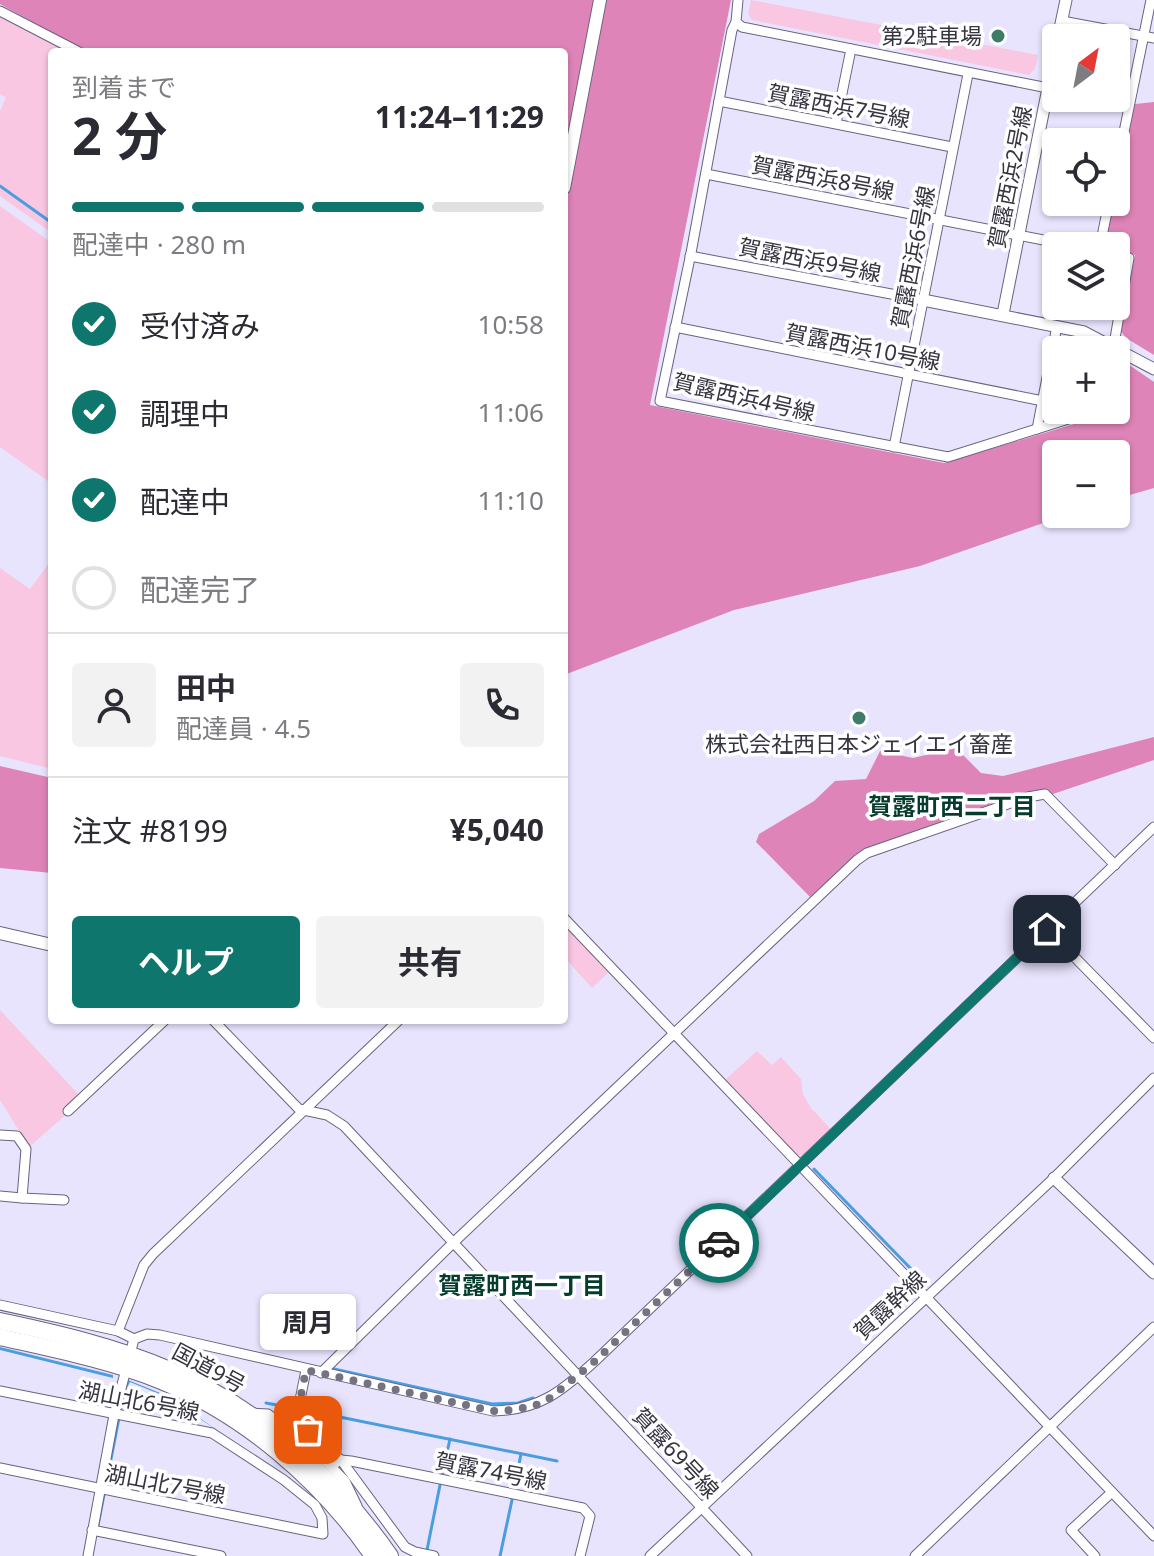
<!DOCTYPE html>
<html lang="ja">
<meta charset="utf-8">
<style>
body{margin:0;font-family:"Noto Sans","Noto Sans JP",sans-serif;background:#f2f2f3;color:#2b2b33;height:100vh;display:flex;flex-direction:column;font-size:30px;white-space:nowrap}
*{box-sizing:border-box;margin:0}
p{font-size:26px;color:#7c7c81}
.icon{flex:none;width:44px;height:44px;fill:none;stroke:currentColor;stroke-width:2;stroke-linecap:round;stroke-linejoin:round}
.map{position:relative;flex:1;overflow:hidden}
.drawer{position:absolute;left:48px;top:48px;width:520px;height:976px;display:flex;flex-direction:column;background:#fff;border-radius:8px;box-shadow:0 2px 6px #0004}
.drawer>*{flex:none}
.needle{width:52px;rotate:32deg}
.buttons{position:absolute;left:1042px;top:24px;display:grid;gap:16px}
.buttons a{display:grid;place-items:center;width:88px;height:88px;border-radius:8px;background:#fff;box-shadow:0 2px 6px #0004;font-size:40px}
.pin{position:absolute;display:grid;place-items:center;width:68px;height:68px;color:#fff;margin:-34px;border-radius:16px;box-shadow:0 4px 12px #0006}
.courier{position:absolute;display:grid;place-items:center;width:80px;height:80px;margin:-40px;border:6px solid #0f766e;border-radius:50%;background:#fff;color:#222;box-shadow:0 2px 10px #0007}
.bubble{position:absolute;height:56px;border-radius:8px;background:#fff;box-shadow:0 2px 6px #0004;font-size:26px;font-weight:700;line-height:56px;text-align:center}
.overview em{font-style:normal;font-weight:700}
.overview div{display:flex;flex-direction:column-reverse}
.overview{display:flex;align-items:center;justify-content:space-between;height:136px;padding:0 24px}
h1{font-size:52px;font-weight:700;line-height:60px}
.bar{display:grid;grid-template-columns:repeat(4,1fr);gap:12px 8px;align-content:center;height:96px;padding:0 24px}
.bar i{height:10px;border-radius:6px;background:#e1e1e2}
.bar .on{background:#0f766e}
.bar p{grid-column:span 4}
.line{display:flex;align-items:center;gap:20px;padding:0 24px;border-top:2px solid #e1e1e2}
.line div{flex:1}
.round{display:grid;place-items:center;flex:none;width:84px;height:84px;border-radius:8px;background:#f2f2f3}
ol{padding:0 24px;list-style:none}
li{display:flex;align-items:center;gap:24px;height:88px}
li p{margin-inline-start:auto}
li .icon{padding:8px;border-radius:50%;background:#0f766e;color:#fff;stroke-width:4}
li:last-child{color:#7c7c81}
li i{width:44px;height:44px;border:4px solid #e1e1e2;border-radius:50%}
.primary-button{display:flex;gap:16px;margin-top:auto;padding:16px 24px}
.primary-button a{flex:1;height:92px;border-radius:8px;background:#0f766e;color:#fff;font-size:32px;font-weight:700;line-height:92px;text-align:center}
.primary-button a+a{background:#f2f2f3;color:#2b2b33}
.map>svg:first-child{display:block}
.green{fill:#f9c7e2}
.forest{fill:#de84b8}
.water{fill:#4a9ee0}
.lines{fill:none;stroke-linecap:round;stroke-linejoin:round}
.stream{stroke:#4a9ee0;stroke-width:3}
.minor-casing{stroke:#69637f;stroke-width:11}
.tertiary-casing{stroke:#69637f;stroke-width:13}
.secondary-casing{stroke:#69637f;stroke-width:14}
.trunk-casing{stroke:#69637f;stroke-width:18}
.minor{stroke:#fff;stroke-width:9}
.tertiary{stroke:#fff;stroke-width:11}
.secondary{stroke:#fff;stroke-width:12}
.trunk{stroke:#fff;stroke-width:16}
.done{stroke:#757282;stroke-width:8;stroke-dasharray:0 14.4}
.route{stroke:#0f766e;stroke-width:10}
.poi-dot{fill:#3f7c68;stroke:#fff;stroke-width:3}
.labels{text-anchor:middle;stroke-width:7;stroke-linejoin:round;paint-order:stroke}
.poi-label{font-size:22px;fill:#363440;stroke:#fff;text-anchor:end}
.street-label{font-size:22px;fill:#363440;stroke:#fff}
.neighbourhood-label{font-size:24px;font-weight:bold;fill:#053c2d;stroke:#fff}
</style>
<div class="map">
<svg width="1154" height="1556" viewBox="0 0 1154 1556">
<rect width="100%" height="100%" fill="#e9e4fe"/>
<g class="green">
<path d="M751 0 1038 55 1035 69 1029 75 752 20 748 14Z"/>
<path d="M0 14 72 52H52V233L0 196V111L6 97 0 95Z"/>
<path d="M0 206 52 243V484L0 447Z"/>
<path d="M52 559V769L0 756V568L30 589Z"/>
<path d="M564 924 611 970 592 988 564 957Z"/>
<path d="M0 1010 80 1096 69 1112 29 1147 0 1100Z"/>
<path d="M757 1051 772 1065 781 1057 801 1079 803 1094 811 1108 831 1129 803 1155 797 1156 725 1080Z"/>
</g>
<g class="forest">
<path d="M0 0H731L650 405 944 463 1104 415 1105 410H1116V363L1122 360 1154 382V488L1116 499V454H1056V514H1069L920 566 734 610 564 675V52H87L0 4Z"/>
<path d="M1154 102V355L1126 338 1120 330 1135 255 1116 251V246H1106L1104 241 1113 202H1116V187L1135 104Z"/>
<path d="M1154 737V760L1050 795 872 849 813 900 756 842 759 834 814 801 835 781 866 779 880 751 913 758 956 748 981 773 1003 776Z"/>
<path d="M0 766 52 778V873L0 868Z"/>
</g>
<g class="water">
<path d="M0 1347 113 1375V1378L0 1350Z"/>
<path d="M128 1380 170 1397 221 1433 169 1398 130 1382 126 1390 99 1528 96 1527 123 1388Z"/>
</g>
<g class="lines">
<g class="stream">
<path d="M0 186 52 223"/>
<path d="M814 1169 915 1273"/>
<path d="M334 1369 492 1404 518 1403 533 1398"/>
<path d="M266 1403 293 1408"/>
<path d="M315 1412 557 1461"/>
<path d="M442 1475 450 1439"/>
<path d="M514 1489 521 1454"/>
<path d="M427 1550 440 1485"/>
<path d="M500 1556 512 1500"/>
</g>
<g class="minor-casing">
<g id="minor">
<path d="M738 0 736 22 742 27 1048 88"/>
<path d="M0 11 79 52"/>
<path d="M1062 21 1154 38"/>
<path d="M736 22 732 30 691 253 660 401 948 457 1097 410"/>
<path d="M719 101 952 147"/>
<path d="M836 123 851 49"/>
<path d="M1116 171 1151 0"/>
<path d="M706 174 1074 246"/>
<path d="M1100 246 1109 202"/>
<path d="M690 256 923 300"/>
<path d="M675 327 1043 401"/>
<path d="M1113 350 1129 258 1116 255"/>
<path d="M1037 429 1057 326"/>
<path d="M894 447 968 74"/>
<path d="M564 918 1154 1536"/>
<path d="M1047 929 1154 1038"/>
<path d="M213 1020 294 1104 299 1109 327 1115 344 1126 747 1556"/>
<path d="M68 1111 165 1020"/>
<path d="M0 1135 17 1136 26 1149 22 1198 0 1196"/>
<path d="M22 1198 64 1200"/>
<path d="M0 1305 118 1331 134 1339"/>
<path d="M118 1331 144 1265 153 1254 399 1020"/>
<path d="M306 1370 296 1420 341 1460 405 1547 415 1552 434 1556"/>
<path d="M321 1373 453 1243 857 860 867 853 1028 797 1045 794 1115 865"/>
<path d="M0 1391 212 1433 284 1480 315 1505 322 1518 323 1534 0 1468"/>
<path d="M249 1413 268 1414 317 1452 345 1481 357 1506"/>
<path d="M332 1465 341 1460 351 1461 583 1508 590 1516 580 1556"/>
<path d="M92 1530 221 1556"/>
<path d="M88 1556 114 1415 134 1339 147 1334 160 1335 493 1411C539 1410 561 1392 594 1362L1154 827"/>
<path d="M650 1556 1054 1178 1154 1078"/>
<path d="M915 1556 1154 1327"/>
<path d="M1095 1556 1071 1530 1111 1493"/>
</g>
</g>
<g class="tertiary-casing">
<g id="tertiary">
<path d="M1058 38 1066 0"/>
<path d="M923 300 1084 332 1154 369"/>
<path d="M1003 314 1056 48"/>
<path d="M1054 1178 1154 1273"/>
</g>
</g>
<g class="secondary-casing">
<g id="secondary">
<path d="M564 188 600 0"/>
<path d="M0 933 52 945"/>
</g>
</g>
<g class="trunk-casing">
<g id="trunk">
<path d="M0 1321C57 1333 116 1347 170 1370 259 1408 335 1477 390 1556"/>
<path d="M0 1337C53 1349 108 1360 159 1380 244 1414 321 1480 373 1556"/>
</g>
</g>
<use href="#minor" class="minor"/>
<use href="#tertiary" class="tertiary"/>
<use href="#secondary" class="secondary"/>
<use href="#trunk" class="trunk"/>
</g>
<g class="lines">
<path class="done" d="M308 1430 296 1420 306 1370 493 1411 512 1410 534 1406 550 1398 594 1362 719 1243"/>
<path class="route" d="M719 1243 1047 929"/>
</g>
<g class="poi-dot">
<circle cx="998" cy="36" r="8"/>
<circle cx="859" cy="718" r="8"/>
</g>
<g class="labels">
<g class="poi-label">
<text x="982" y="44">第2駐車場</text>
<text x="859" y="752" text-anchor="middle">株式会社西日本ジェイエイ畜産</text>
</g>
<g class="street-label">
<text transform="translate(839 106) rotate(11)" y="8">賀露西浜7号線</text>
<text transform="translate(1010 177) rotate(-79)" y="8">賀露西浜2号線</text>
<text transform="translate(823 178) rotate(11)" y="8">賀露西浜8号線</text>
<text transform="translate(913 257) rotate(-79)" y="8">賀露西浜6号線</text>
<text transform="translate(810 260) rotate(11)" y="8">賀露西浜9号線</text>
<text transform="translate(863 347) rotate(11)" y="8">賀露西浜10号線</text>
<text transform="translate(744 397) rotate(13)" y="8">賀露西浜4号線</text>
<text transform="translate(890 1305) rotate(-43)" y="8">賀露幹線</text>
<text transform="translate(209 1368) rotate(28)" y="8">国道9号</text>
<text transform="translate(139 1401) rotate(11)" y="8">湖山北6号線</text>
<text transform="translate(676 1453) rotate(47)" y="8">賀露69号線</text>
<text transform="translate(491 1471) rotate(11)" y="8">賀露74号線</text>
<text transform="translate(165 1484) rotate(11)" y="8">湖山北7号線</text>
</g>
<g class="neighbourhood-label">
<text x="952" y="815">賀露町西二丁目</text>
<text x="522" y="1294">賀露町西一丁目</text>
</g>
</g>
</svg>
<div class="buttons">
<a><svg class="needle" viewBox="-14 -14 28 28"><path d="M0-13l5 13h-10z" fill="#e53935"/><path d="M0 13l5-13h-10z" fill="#7c7c81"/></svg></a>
<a><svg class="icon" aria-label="locate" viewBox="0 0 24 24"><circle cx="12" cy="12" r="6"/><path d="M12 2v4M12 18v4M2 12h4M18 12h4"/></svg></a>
<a><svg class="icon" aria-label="layers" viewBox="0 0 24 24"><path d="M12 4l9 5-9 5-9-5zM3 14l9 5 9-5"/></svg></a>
<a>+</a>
<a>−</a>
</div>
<div class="pin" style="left:308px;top:1430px;background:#ea580c"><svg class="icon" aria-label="bag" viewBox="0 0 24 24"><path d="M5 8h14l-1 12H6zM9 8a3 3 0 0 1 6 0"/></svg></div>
<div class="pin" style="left:1047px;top:929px;background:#1f2937"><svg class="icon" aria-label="home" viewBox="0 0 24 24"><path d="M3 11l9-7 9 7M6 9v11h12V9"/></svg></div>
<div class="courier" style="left:719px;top:1243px"><svg class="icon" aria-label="car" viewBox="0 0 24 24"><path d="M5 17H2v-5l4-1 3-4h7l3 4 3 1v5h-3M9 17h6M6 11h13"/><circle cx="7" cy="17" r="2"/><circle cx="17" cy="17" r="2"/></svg></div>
<div class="bubble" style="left:260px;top:1294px;width:96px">周月</div>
<section class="drawer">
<div class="overview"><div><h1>2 分</h1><p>到着まで</p></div><em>11:24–11:29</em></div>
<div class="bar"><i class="on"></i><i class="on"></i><i class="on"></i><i></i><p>配達中 · 280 m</p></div>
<ol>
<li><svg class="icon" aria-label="check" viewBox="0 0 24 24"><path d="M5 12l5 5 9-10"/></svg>受付済み<p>10:58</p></li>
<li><svg class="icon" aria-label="check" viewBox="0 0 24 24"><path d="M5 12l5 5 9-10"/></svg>調理中<p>11:06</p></li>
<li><svg class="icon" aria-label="check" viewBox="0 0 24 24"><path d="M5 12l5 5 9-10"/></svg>配達中<p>11:10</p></li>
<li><i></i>配達完了</li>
</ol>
<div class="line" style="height:144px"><a class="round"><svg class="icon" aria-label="person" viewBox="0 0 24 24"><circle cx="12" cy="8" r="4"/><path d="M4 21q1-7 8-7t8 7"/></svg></a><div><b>田中</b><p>配達員 · 4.5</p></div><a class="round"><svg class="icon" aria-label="phone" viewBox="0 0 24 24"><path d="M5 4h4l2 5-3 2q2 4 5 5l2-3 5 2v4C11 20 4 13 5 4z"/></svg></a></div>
<div class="line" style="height:104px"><div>注文 #8199</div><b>¥5,040</b></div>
<div class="primary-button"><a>ヘルプ</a><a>共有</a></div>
</section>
</div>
